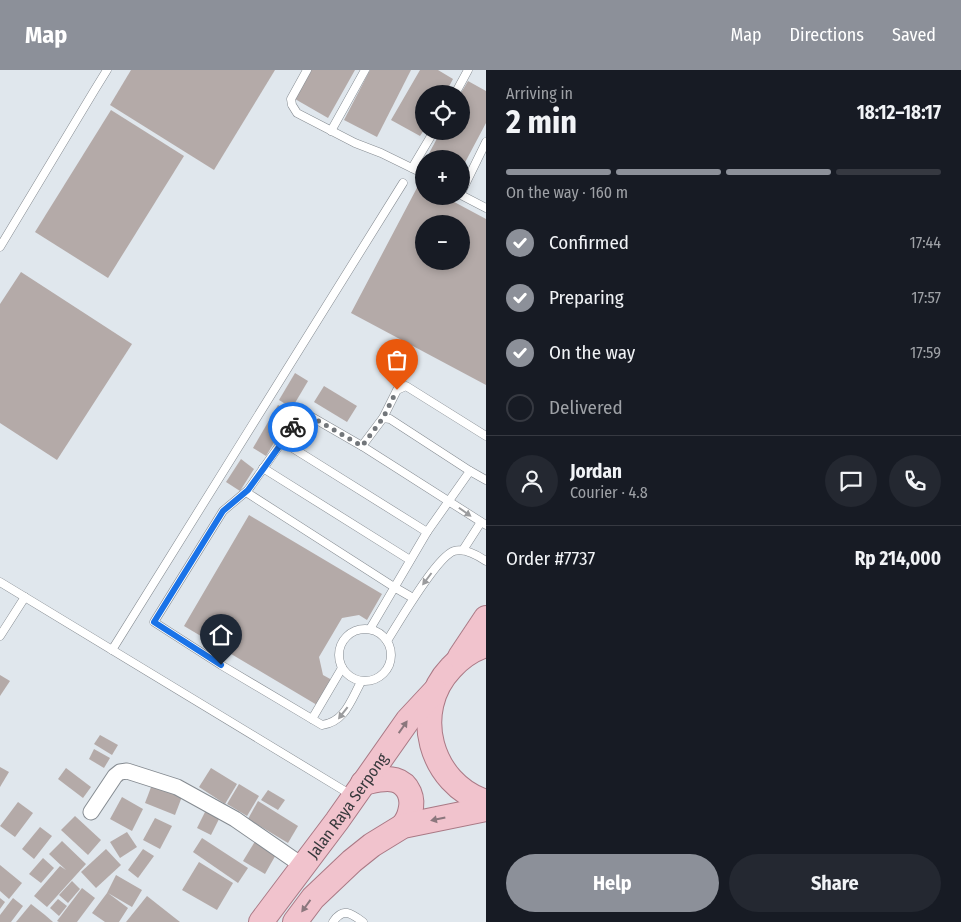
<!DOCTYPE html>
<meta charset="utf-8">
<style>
body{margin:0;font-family:"Fira Sans Condensed",sans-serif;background:#242831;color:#f1f3f6;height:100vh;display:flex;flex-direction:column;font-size:19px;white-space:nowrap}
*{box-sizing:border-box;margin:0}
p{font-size:16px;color:#9ea1a6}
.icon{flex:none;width:28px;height:28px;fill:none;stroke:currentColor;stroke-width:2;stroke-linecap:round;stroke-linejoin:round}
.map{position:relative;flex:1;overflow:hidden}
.details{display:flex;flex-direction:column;background:#171b24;width:475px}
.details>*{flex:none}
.controls{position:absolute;left:415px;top:15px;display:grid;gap:10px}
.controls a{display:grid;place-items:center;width:55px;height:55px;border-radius:50%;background:#171b24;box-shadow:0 2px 8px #0003;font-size:25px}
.pin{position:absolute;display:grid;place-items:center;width:42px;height:42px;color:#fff;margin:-51px -21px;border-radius:50% 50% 50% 0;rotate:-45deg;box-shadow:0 0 5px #0007}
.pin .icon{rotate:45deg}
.courier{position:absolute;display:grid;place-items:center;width:50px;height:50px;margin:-25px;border:4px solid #1a73e8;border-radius:50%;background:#fff;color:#222;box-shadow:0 1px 6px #0007}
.overview em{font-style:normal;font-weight:700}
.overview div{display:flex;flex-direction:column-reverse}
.overview{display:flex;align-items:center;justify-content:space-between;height:85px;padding:0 20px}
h1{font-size:32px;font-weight:700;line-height:38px}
.bar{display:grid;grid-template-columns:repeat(4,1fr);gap:8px 5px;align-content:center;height:60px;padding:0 20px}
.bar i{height:6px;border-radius:4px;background:#363941}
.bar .current{background:#8c9099}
.bar p{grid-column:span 4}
.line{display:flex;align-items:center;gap:12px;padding:0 20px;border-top:1px solid #363941}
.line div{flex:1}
.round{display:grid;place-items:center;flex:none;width:52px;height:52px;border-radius:26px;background:#242831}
ol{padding:0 20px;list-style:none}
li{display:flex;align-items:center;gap:15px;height:55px}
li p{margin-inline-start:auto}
li .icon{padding:5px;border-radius:50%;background:#8c9099;color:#fff;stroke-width:4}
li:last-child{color:#9ea1a6}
li i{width:28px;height:28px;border:2px solid #363941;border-radius:50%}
.action{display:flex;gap:10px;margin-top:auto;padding:10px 20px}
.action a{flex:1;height:58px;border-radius:30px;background:#8c9099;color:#fff;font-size:20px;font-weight:700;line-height:58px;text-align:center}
.action a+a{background:#242831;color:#f1f3f6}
header{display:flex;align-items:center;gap:30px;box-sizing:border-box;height:70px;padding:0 25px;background:#8c9099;color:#fff}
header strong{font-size:24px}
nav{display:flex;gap:28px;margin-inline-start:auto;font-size:18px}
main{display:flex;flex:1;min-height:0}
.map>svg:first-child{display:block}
.building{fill:#b4aaa8;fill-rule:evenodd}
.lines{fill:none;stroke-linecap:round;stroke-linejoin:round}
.service-casing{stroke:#858b91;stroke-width:9}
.minor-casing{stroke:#858b91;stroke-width:17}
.primary-casing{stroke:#a97985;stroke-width:26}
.service{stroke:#fff;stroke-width:8}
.minor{stroke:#fff;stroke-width:15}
.primary{stroke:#f1c3cd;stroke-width:24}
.oneway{fill:#9b9c9e}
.oneway2{fill:#8b777d}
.done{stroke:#72767a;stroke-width:5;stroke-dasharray:0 9}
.route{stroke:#1a73e8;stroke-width:6}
.labels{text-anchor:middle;stroke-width:5;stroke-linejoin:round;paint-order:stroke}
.street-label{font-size:16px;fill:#37393c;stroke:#edf4fb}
</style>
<header>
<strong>Map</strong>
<nav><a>Map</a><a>Directions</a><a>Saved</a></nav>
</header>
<main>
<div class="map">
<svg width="486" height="852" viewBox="0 0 486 852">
<rect width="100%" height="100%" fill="#e0e7ed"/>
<g class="building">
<path d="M131 0H275L214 100 110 35Z"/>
<path d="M311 0H355L328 48 295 29Z"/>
<path d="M370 0H411L377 67 344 50Z"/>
<path d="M420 0H438L453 9 445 24H424V60L420 66 391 50Z"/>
<path d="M468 11 486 21V53L461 100V89H426L441 61H461V23Z"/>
<path d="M111 40 184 86 108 208 35 162Z"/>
<path d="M419 114 424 116V126H443L486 149V315L351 243ZM424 154H461V191H424Z"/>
<path d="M21 202 132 274 57 390 0 353V234Z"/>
<path d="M295 303 308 311 292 338 279 330Z"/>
<path d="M324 316 357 336 347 352 314 332Z"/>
<path d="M278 335 292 343 266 386 253 378Z"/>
<path d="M241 389 254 399 240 421 226 412Z"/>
<path d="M249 445 382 524 367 550 359 545 342 548 319 587 323 605 332 610 317 635 184 556Z"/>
<path d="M0 605 10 611 0 626Z"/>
<path d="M100 665 118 675 112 685 94 674Z"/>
<path d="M94 679 110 688 104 698 89 689Z"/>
<path d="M0 697 9 702 0 717Z"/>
<path d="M66 698 91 717 83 728 58 709Z"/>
<path d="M211 698 237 714 225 734 199 717Z"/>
<path d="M153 712 183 724 175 745 145 733Z"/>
<path d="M239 714 259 726 247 746 227 734Z"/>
<path d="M268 720 285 730 278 740 261 730Z"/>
<path d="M122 727 143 739 132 761 110 749Z"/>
<path d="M258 731 298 756 288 773 248 749Z"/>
<path d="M18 732 33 743 15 767 0 756Z"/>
<path d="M206 740 220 747 211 765 197 758Z"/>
<path d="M75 746 101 770 88 785 61 760Z"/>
<path d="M155 748 172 756 160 779 143 770Z"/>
<path d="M40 757 52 766 34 789 22 779Z"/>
<path d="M127 762 137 777 120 788 110 772Z"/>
<path d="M202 768 248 798 238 813 193 782Z"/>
<path d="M257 768 278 781 265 804 243 791Z"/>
<path d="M62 771 86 794 47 837 34 826 60 796 66 800 49 784Z"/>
<path d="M106 779 121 795 96 818 81 802Z"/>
<path d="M143 779 154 786 138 808 128 800Z"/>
<path d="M43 788 54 798 41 813 29 804Z"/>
<path d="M199 792 233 813 217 840 182 820Z"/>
<path d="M0 795 22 813 9 829 0 821Z"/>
<path d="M116 805 142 820 132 837 108 823 128 838 119 852H105L92 843 107 823Z"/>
<path d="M72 811 80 819 68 833 59 825Z"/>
<path d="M82 818 95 828 77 852H59L57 851Z"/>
<path d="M147 826 180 852H126Z"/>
<path d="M0 828 5 832 0 839Z"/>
<path d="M13 828 23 836 11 852H0V845Z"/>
<path d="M58 829 67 836 59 846 50 838Z"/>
<path d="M31 834 45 845 53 852H16Z"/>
</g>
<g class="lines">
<g class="service-casing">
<g id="service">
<path d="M307 0 291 29 292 35 297 43 355 73 381 83 424 104"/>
<path d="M455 24 468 0"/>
<path d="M331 61 365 0"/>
<path d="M412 98 434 61"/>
<path d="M461 123 486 72"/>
<path d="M461 125 486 138"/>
<path d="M0 177 94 21 107 0"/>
<path d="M383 348 397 320 406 316 486 366"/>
<path d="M283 372 427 462"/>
<path d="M362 376 486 455"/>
<path d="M263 398 410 490"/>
<path d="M470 401 486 410"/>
<path d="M248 420 223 441 154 552 221 595 322 655C345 652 351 630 361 612"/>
<path d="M463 480 481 452"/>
<path d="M0 512 353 726"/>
<circle cx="365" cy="585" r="26"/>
<path d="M370 559 427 462 470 401 390 349 383 348 362 376 303 342 248 420 249 424 394 517 413 528"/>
<path d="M0 566 25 527"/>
<path d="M387 571C398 554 436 487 454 481 465 478 477 485 486 491"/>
<path d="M112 580 403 113"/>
<path d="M312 649 342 598"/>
<path d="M333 852C343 837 351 843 363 852"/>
</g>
</g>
<g class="minor-casing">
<path id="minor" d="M91 742 115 706 120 702 127 701 177 717 235 749 303 796"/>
</g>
<g class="primary-casing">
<g id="primary">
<path d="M486 575C473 579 460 588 451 598 410 641 430 714 486 732"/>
<path d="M460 587 486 548"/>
<path d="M363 713C373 711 385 707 395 710 409 714 414 729 410 742 409 747 406 752 403 756"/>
<path id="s1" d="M261 852 337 751 408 650 435 621"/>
<path d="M295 852 313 828 352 791 372 775 403 756 486 739"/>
</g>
</g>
<use href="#service" class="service"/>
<use href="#minor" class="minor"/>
<use href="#primary" class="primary"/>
</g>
<defs><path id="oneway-solid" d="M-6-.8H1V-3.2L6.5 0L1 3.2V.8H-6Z" transform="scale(1.25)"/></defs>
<g class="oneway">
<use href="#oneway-solid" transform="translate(465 442) rotate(35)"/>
<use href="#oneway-solid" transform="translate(427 509) rotate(127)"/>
<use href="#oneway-solid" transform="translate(343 643) rotate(128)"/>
</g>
<g class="oneway2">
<use href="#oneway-solid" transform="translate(403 657) rotate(-55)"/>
<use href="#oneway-solid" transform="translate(438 749) rotate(168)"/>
<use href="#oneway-solid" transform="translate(306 836) rotate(126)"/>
</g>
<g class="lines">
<path class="done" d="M293 357 303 342 362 376 383 348 397 320"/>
<path class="route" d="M221 595 154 552 223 441 248 420 264 398 293 357"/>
</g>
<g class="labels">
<g class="street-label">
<text dy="6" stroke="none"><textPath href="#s1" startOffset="145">Jalan Raya Serpong</textPath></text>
</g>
</g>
</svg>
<div class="controls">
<a><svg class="icon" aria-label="locate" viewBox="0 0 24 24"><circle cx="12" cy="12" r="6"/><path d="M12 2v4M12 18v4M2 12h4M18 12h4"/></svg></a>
<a>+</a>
<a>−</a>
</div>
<div class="pin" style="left:397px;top:320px;background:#ea580c"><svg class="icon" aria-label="bag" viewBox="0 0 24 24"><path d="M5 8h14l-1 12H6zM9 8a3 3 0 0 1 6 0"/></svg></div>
<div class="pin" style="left:221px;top:595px;background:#1f2937"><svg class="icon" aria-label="home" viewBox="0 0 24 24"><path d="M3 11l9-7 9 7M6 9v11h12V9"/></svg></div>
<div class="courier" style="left:293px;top:357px"><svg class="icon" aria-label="bike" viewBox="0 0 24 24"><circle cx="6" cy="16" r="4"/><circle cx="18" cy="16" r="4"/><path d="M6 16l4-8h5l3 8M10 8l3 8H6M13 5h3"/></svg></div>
</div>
<section class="details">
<div class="overview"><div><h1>2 min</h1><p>Arriving in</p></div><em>18:12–18:17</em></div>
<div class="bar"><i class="current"></i><i class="current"></i><i class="current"></i><i></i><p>On the way · 160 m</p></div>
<ol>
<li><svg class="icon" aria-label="check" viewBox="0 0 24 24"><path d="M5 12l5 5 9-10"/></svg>Confirmed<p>17:44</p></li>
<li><svg class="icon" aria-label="check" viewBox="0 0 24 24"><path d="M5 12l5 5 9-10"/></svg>Preparing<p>17:57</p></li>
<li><svg class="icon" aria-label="check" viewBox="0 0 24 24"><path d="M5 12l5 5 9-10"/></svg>On the way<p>17:59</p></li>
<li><i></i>Delivered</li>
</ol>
<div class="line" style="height:90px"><a class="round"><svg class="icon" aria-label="person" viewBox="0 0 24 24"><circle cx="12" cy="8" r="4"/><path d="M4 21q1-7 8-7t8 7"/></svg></a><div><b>Jordan</b><p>Courier · 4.8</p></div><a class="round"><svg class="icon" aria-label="chat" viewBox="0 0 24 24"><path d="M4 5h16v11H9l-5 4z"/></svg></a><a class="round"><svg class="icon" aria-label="phone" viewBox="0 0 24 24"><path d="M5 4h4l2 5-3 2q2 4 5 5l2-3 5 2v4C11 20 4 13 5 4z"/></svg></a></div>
<div class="line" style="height:65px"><div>Order #7737</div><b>Rp 214,000</b></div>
<div class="action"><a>Help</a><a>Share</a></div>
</section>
</main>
